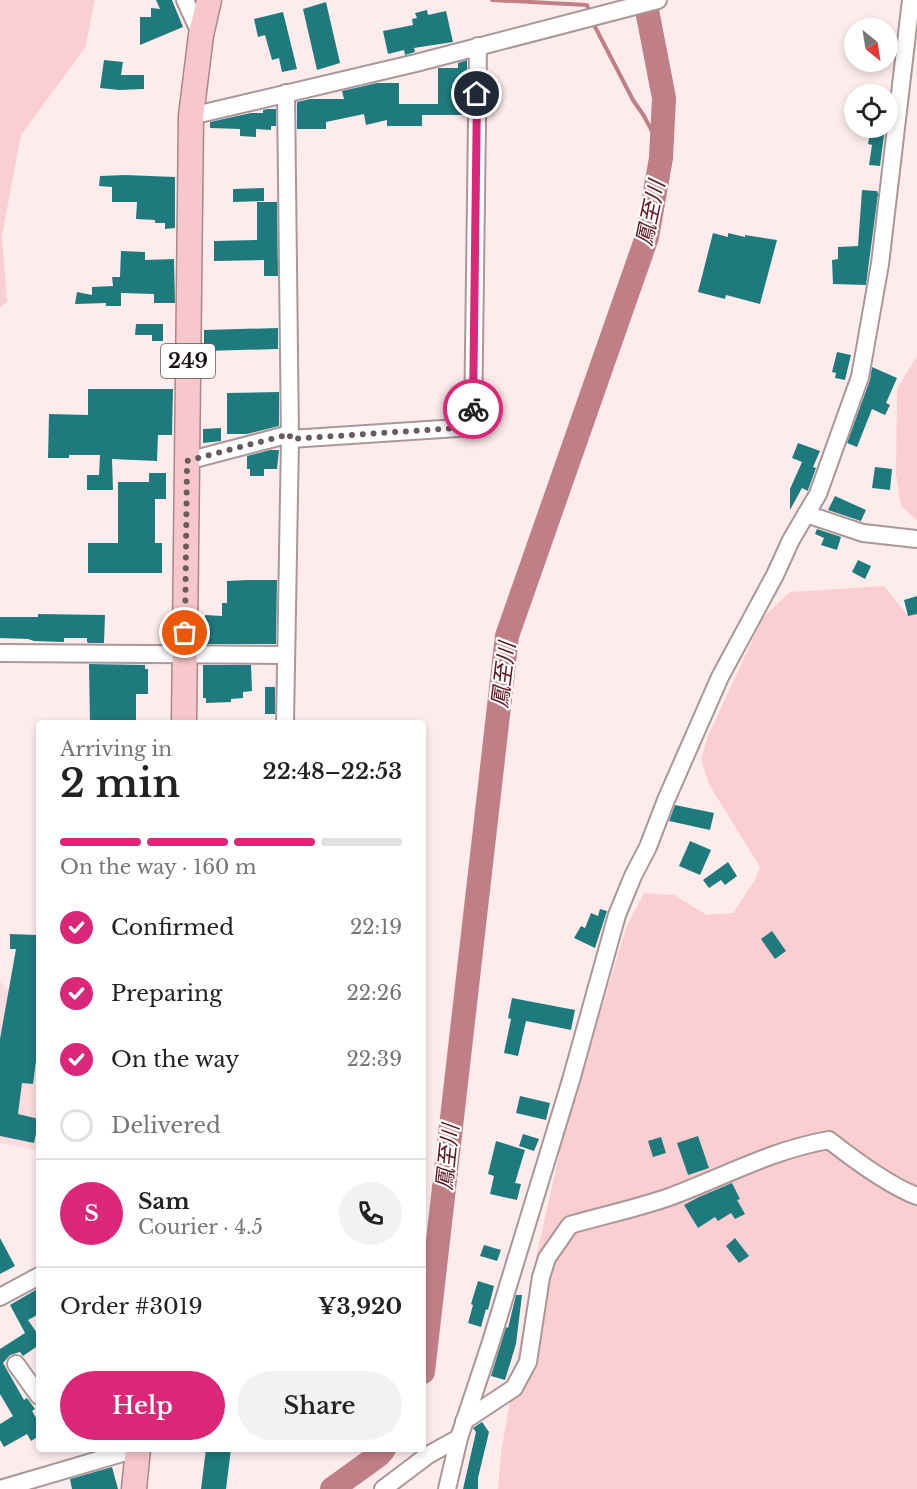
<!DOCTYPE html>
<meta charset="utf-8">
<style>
body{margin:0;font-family:"Libre Baskerville","Noto Sans JP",serif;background:#f2f2f2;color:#222;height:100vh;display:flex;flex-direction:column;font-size:22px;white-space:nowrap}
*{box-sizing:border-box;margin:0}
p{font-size:20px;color:#767676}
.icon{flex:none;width:33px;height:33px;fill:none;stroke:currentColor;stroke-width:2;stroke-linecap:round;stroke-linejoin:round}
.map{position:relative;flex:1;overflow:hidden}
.side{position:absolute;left:36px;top:720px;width:390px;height:732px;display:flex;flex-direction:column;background:#fff;border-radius:6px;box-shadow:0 3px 9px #0003}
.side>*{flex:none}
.needle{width:39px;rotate:150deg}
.fabs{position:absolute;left:844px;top:18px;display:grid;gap:12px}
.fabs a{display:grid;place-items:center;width:54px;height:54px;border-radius:50%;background:#fff;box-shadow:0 3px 9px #0003;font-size:30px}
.pin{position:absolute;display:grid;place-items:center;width:51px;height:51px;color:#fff;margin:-26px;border:3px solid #fff;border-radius:50%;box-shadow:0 2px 6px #0007}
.courier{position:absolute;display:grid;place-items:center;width:60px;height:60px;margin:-30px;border:4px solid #db2777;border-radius:50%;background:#fff;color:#222;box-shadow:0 2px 8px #0007}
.summary em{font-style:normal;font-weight:600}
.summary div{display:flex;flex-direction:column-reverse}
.summary{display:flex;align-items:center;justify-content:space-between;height:102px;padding:0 24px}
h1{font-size:39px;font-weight:600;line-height:45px}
.bar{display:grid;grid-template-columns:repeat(4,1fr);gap:9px 6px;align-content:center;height:72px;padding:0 24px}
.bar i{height:8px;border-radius:4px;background:#e0e0e0}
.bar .on{background:#db2777}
.bar p{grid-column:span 4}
.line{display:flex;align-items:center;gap:15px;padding:0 24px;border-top:2px solid #e0e0e0}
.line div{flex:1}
.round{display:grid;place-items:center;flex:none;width:63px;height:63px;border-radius:32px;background:#f2f2f2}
ol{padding:0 24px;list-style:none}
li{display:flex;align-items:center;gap:18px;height:66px}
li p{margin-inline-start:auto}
li .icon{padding:6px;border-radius:50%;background:#db2777;color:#fff;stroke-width:4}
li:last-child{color:#767676}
li i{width:33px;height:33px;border:3px solid #e0e0e0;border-radius:50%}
.primary-button{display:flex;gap:12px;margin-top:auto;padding:12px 24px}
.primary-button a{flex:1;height:69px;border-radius:36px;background:#db2777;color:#fff;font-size:24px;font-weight:600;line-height:69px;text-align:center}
.primary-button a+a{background:#f2f2f2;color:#222}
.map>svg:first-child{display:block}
.built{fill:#fbdcde}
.green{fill:#fbced2}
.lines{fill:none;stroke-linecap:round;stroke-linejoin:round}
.stream{stroke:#c07f86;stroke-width:4}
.river{stroke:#c07f86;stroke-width:24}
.building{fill:#1e7a7c}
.minor-casing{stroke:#ab9698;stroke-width:20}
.highway-casing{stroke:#a9878a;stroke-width:27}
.minor{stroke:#fff;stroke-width:16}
.highway{stroke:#f7c7cb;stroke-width:24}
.done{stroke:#685c5d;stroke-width:6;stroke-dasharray:0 10.8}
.route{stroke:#db2777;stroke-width:8}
.labels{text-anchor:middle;stroke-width:4.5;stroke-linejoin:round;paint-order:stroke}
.shield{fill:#fff;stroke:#5d5758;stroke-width:1.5}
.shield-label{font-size:20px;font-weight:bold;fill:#170f10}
.water-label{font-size:22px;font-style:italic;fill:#631427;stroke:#fff}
</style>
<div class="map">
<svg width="917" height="1489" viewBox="0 0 917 1489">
<rect width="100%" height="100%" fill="#feeced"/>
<path class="built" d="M0 981 6 988 39 994V1151L0 1143Z"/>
<g class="green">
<path d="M0 0H95L85 48 21 135 2 235 7 302 0 307Z"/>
<path d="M917 356V520L901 506 896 474 897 389Z"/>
<path d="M884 586 907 615 917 611V1489H498L501 1453 531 1280 565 1129 626 928 644 893 674 895 707 915 733 913 755 880 760 867 710 786 701 760 708 736 763 617 790 592Z"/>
</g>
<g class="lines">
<g class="stream">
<path d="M492 0 587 5 590 14"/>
<path d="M592 21 633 100 644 116 662 150"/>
</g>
<g class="river">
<path d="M423 1372 507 636 647 237 661 158 664 98 645 0"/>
<path d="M332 1489 379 1455 384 1449"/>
</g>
</g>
<g class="building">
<path d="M156 0H172L183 27 140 45V17H151V8L160 9Z"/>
<path d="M326 2 340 63 317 70 303 9Z"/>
<path d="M427 10 428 15 446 11 453 42 414 48 415 52 405 55 404 50 388 54 383 31 413 25 412 19 417 18 415 13Z"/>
<path d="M283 12 297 69 282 72 279 58 272 60 265 35 258 37 254 19Z"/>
<path d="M104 60 123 62 121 75H144V89L119 90 100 88Z"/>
<path d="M467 60V115H422V126H387V120L366 125 364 114 326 122V129H297V102L310 99H344L342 91 377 83H399V104H438V68H458V63Z"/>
<path d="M268 109H276V126H271V130L256 129V137L240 136V129L210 128V122L251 113H263V110Z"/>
<path d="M871 128H885L880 166 869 165 872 145 868 144Z"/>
<path d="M125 175 175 177V228L165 229V223H155V220L136 219 137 202H112V187L99 186 100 176Z"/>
<path d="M264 188V201L233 202V189Z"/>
<path d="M862 190 877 191 878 194 866 285 833 284 832 260 838 259V247L858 246Z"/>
<path d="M257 202H277L278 276H264V260L214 261V241L257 240Z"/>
<path d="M713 233 728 237V233L745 237V235L777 240 760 304 726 295 725 299 698 292Z"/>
<path d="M121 251 145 252V260L174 259 175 303H154V294L121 293V306H106V303L75 304 77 292 92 295V287L113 286 112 277H120Z"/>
<path d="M136 324H163V341H152V335H135Z"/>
<path d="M278 328V349L204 351V330Z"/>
<path d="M837 352 851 355 845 380 835 378 836 373 832 372Z"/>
<path d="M872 367 897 378 886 403 890 405 885 415 872 409 857 447 847 443 870 380Z"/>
<path d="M88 389H173L172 435H158L157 461 112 459 113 490H87V475H99L100 455H69V458H48L49 414 88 415Z"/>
<path d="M279 392V426L247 434H227V393Z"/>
<path d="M221 428V441L203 443V429Z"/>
<path d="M798 443 820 451 813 467 816 468 808 490V491L802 488 790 510V489L802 462 792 458Z"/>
<path d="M270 450H279L277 469H264V476H250V469H247V456Z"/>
<path d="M875 467 892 469 890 490 872 488Z"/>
<path d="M149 473H166V499H155V543H162V573H88V543H118V482H149Z"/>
<path d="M835 496 866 510 861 521 828 510Z"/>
<path d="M817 529 841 537 837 550 821 545 824 538 815 534Z"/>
<path d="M858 560 871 566 865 579 852 572Z"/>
<path d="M248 580H277L276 644H204L205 615 222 616V603H227V581Z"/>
<path d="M917 596V614L908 616 904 600Z"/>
<path d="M38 614 105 615 104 643H89L87 642V638H64V642L34 641 28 639 0 638V617H38Z"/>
<path d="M89 664 145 665V669H148V694H136V723H90Z"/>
<path d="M203 665H251L252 691 243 692V698L231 699V702L206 703V698H203Z"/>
<rect x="265" y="687" width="10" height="27"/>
<path d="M675 805 714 813 710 830 669 821Z"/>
<path d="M690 841 711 850 700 875 679 866Z"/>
<path d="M728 862 737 876 725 885 721 880 709 888 703 880Z"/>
<path d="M600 909 607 911 595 948 574 938 581 926 585 928 591 913 598 916Z"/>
<path d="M772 931 786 951 775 959 761 939Z"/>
<path d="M10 934 37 935 36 962 39 963V1038L33 1084 22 1083 18 1114 39 1119 34 1143 0 1136V1039L16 949H10Z"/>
<path d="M512 998 575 1010 571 1030 526 1021 518 1056 504 1053 511 1019 508 1018Z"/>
<path d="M520 1096 550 1103 546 1120 516 1113Z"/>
<path d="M523 1134 539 1139 534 1151 519 1146Z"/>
<path d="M698 1136 709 1168 688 1175 677 1143Z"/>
<path d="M661 1137 666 1153 653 1157 648 1141Z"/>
<path d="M496 1141 525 1150 515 1183 521 1184 517 1200 490 1194 494 1176 488 1174Z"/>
<path d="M732 1183 740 1199 737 1200 745 1214 735 1219 731 1213 718 1221 715 1217 698 1228 684 1205 699 1197Z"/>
<path d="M0 1238 15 1266 0 1274Z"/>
<path d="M735 1238 749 1256 739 1263 726 1246Z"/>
<path d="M484 1245 501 1250 497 1261 480 1256Z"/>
<path d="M478 1281 494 1286 488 1310 486 1309 481 1327 468 1323 473 1305 471 1304Z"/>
<path d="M39 1288V1314L28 1320 39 1336V1345L23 1356 20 1352 10 1355 3 1363 24 1400 27 1398 35 1409 32 1411 39 1423V1436L31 1441 27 1434 4 1447 0 1440V1424L13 1416 0 1394V1349L25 1333 10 1305Z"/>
<path d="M516 1295H522L516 1344 505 1380 491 1376 506 1327 508 1328Z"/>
<path d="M482 1422 489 1432 478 1478V1489H463L476 1432 473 1428Z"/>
<path d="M206 1449H231L226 1489H201Z"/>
<path d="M112 1467 118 1489H72L70 1479Z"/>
</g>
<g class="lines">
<g class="minor-casing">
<g id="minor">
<path d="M185 0 201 35"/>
<path d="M191 116 416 63 658 0"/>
<path d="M290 439 473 427 478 46"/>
<path d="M187 461 290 434"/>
<path d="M806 514 863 533 917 539"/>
<path d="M0 653 285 655"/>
<path d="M285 723 290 439 286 93"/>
<path d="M0 1297 39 1276"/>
<path d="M16 1364 39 1396"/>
<path d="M464 1421 514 1388 528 1362 541 1277 547 1258 570 1225C604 1215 639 1208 672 1196 725 1176 772 1150 829 1140 852 1158 890 1186 917 1196"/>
<path d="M0 1489 136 1449"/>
<path d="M383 1489 428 1455 459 1438"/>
<path d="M447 1489 459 1438 490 1345 571 1080 617 915 633 876 648 847 666 800 720 677 775 575 791 540 818 494 860 377 880 264 911 0"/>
</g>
</g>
<g class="highway-casing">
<g id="highway">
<path d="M184 723 191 116 201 35 209 0"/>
<path d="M134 1489 138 1449"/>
</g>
</g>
<use href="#minor" class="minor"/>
<use href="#highway" class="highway"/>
</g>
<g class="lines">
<path class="done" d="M185 633 187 461 290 434V439L473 427V409"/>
<path class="route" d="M473 409 477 94"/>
</g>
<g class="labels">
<rect class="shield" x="161" y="344" width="54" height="34" rx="4.5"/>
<g class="shield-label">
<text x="188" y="368">249</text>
</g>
<g class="water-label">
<text transform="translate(650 213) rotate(-78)" y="8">鳳至川</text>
<text transform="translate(503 675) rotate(-83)" y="8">鳳至川</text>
<text transform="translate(447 1157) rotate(-84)" y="8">鳳至川</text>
</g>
</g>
</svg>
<div class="fabs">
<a><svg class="needle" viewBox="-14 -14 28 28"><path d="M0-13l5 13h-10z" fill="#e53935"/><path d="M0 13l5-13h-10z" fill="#767676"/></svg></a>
<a><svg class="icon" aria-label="locate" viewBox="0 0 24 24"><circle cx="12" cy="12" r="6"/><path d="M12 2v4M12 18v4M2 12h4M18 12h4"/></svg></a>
</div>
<div class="pin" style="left:185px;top:633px;background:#ea580c"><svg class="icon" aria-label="bag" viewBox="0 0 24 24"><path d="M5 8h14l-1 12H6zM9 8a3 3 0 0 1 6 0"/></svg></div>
<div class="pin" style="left:477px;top:94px;background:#1f2937"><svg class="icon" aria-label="home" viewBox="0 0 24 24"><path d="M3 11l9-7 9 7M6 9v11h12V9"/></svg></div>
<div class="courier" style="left:473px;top:409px"><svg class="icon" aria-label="bike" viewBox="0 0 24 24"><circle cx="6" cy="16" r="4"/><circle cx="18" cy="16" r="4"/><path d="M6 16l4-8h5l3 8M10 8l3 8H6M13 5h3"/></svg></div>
<section class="side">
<div class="summary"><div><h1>2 min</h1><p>Arriving in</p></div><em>22:48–22:53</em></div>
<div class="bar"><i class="on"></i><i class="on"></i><i class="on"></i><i></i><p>On the way · 160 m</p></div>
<ol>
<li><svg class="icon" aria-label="check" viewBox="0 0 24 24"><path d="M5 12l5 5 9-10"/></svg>Confirmed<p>22:19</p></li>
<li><svg class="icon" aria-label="check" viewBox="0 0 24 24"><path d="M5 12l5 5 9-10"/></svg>Preparing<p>22:26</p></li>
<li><svg class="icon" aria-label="check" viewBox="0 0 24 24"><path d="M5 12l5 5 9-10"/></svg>On the way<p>22:39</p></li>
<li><i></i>Delivered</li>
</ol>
<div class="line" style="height:108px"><b class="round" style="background:#db2777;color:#fff">S</b><div><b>Sam</b><p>Courier · 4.5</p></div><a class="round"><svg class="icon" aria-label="phone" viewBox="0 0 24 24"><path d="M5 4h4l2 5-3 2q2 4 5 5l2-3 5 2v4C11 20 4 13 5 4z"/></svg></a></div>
<div class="line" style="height:78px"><div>Order #3019</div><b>¥3,920</b></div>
<div class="primary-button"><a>Help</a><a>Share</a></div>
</section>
</div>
